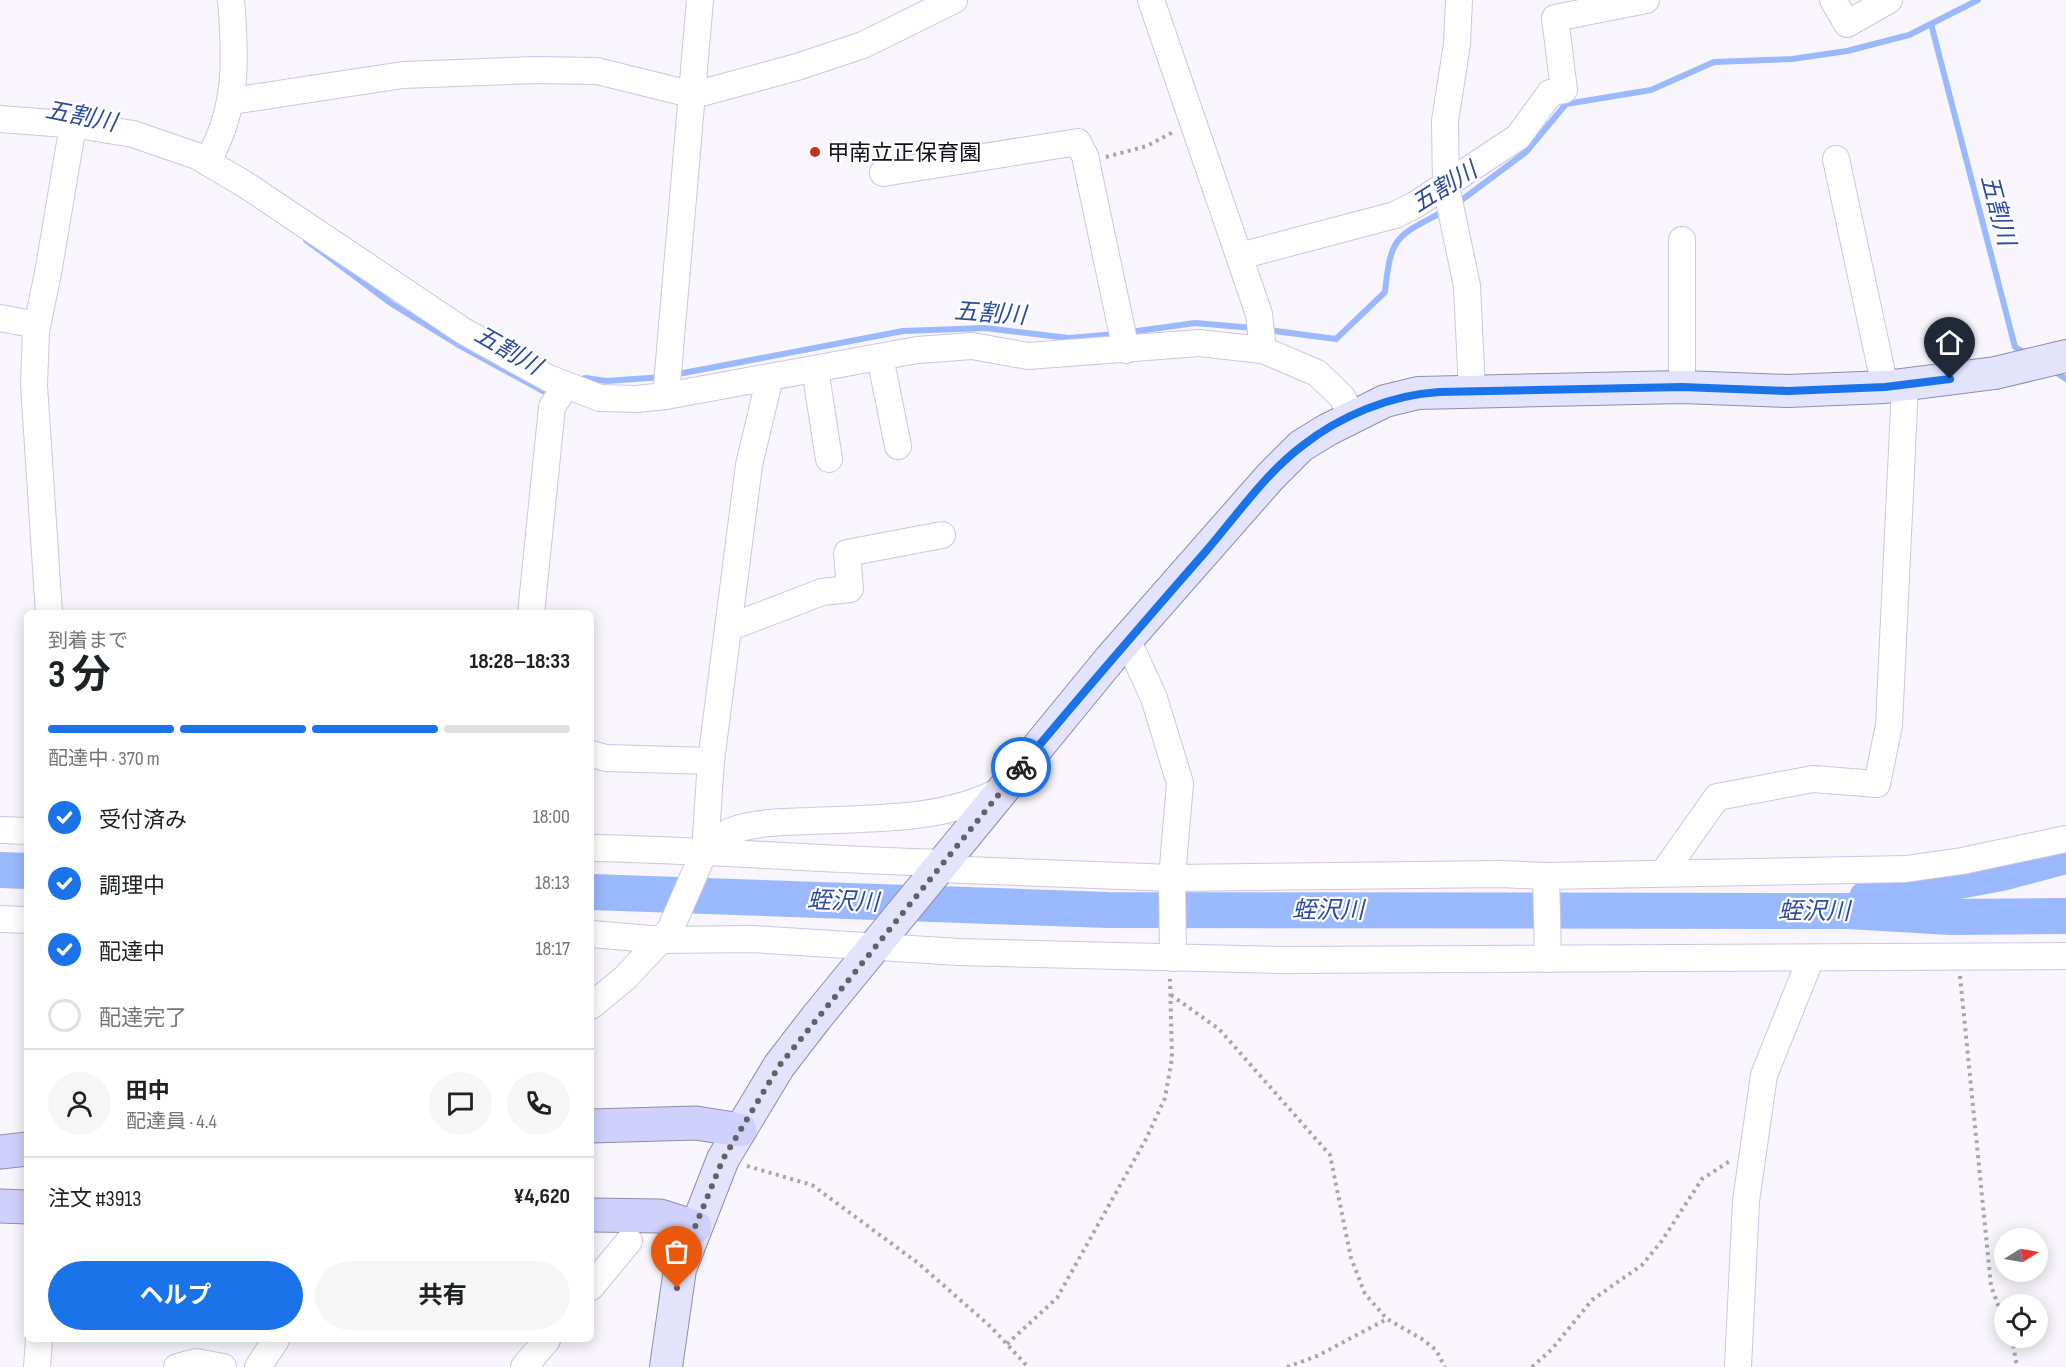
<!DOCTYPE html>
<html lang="ja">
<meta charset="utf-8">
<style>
body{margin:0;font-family:"Sofia Sans Condensed","Noto Sans JP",sans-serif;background:#f6f6f6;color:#202124;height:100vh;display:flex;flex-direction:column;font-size:22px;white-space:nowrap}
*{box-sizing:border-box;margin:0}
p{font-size:20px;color:#757577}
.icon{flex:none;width:33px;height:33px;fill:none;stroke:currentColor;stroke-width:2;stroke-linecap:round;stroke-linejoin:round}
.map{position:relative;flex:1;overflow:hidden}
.panel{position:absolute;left:24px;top:610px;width:570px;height:732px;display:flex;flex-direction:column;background:#fff;border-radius:9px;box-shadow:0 3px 15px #0003}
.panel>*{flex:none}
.needle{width:39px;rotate:79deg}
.fabs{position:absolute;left:1994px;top:1228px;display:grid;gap:12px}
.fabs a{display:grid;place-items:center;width:54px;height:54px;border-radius:50%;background:#fff;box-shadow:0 3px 15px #0003;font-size:30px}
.pin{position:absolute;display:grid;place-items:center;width:51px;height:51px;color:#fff;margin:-62px -26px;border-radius:50% 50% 50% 0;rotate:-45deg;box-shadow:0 0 6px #0007}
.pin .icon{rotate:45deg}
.courier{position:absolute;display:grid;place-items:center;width:60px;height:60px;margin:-30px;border:4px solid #1a73e8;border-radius:50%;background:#fff;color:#222;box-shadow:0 2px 8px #0007}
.overview em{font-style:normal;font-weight:700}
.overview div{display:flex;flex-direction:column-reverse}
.overview{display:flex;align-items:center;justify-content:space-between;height:102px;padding:0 24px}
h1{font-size:39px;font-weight:700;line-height:45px}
.bar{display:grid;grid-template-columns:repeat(4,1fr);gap:9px 6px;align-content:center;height:72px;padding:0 24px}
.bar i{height:8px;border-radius:4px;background:#e0e0e0}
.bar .selected{background:#1a73e8}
.bar p{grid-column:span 4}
.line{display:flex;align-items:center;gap:15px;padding:0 24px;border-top:2px solid #e0e0e0}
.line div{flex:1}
.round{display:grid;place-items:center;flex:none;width:63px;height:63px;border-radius:32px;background:#f6f6f6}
ol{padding:0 24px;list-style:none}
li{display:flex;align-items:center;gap:18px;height:66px}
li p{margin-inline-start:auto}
li .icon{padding:6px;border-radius:50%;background:#1a73e8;color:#fff;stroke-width:4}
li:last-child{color:#757577}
li i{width:33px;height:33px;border:3px solid #e0e0e0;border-radius:50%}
.button{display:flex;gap:12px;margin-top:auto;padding:12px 24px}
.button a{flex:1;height:69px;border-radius:36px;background:#1a73e8;color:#fff;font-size:24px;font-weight:700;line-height:69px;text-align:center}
.button a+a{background:#f6f6f6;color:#202124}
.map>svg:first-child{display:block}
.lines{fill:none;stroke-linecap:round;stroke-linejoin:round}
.stream{stroke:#9bb9ff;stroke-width:6}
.river{stroke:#9bb9ff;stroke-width:36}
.minor-casing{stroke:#cfc5e1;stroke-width:28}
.major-casing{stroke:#8e8dab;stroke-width:34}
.highway-casing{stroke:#8e8dab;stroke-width:35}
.path{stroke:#a8a6ad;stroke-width:4;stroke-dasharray:3 4.5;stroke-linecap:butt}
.minor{stroke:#fff;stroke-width:26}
.major{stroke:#e3e3fc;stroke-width:32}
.highway{stroke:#d0d1fa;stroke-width:33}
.done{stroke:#636068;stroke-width:6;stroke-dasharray:0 10.8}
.route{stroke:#1a73e8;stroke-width:8}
.poi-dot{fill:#be3319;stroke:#fff;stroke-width:2}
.labels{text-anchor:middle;stroke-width:4.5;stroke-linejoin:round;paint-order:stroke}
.poi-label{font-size:22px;fill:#130f19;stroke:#fff;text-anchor:start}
.water-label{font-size:24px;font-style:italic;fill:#2d4b9b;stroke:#fff}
</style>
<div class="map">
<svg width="2066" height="1367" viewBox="0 0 2066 1367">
<rect width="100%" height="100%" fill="#f8f6fc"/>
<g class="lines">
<g class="stream">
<path d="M1931 24 2015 347 2027 354"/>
<path d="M1455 205 1526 152 1566 104 1651 90 1714 62 1792 59 1847 51 1909 35 1978 0"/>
<path d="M306 240 392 304 457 344 543 391 551 389"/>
<path d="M1267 330 1336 339 1385 292C1391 233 1397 237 1446 210"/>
<path d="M1130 332 1195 323 1254 328"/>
<path d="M2054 371 2066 379"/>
<path d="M673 375 903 331 985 328 1069 338 1116 334"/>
<path d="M578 380 586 378 606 381 663 377"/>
</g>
<g class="river">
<path d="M0 870 27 871"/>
<path d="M591 892 1108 910 1848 911 1951 917 2066 916"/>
<path d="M1867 898 2001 873 2066 856"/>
</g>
<g class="minor-casing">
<g id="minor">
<path d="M1151 0 1259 314 1263 350"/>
<path d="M1459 0 1457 44 1445 121 1446 186 1467 286 1472 391"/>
<path d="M1833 0 1847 24 1889 0"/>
<path d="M232 101 403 75 535 70 597 71 694 95 797 67 863 45 954 0"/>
<path d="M0 119 78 125 133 134 197 156 246 185 465 332 548 378 600 398 636 399 666 396 917 350 972 346 1028 356 1199 343 1263 350 1317 373 1342 397 1352 416"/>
<path d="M1836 159 1885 387"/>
<path d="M207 162C238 109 236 59 231 0"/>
<path d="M883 173 1078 142 1085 156 1126 350"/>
<path d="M1240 256 1395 215 1415 205 1518 137 1550 93 1564 90 1555 18 1646 0"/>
<path d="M0 318 37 325"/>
<path d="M880 357 898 446"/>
<path d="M815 369 829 459"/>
<path d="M1682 387V240"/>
<path d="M666 396 700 0"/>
<path d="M49 614 34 385 36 331 48 273 73 125"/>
<path d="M531 614 552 407 566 385"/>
<path d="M728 628 822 592 850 589 847 553 942 535"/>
<path d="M1128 641 1154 698 1180 783 1172 878 1173 958"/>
<path d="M591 754 606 758 711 761"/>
<path d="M0 830 27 831"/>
<path d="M591 848C709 850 826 860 943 863"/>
<path d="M705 850C713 844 722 835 731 831 755 822 783 822 809 821 874 818 943 821 1002 790"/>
<path d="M939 869 1172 878 1500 874 1546 876 1906 869 1962 861 2066 839"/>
<path d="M1664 872 1717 797 1813 779 1877 784 1889 725 1905 386"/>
<path d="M1546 876 1548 959"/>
<path d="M0 919 27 920"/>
<path d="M591 934 662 940 752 939 959 952 1280 960 2066 956"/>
<path d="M591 1006 625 978 670 930 705 850 711 761 749 465 770 377"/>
<path d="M591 1287 629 1241"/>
<path d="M37 1367 39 1340"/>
<path d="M177 1367 196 1362 223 1367"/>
<path d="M258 1367 276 1340"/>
<path d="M524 1367 547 1340"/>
<path d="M1738 1367 1746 1201 1764 1075 1811 958"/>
</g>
</g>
<g class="major-casing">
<path id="major" d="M666 1367 680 1269 723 1159 779 1066 816 1018 1110 659 1270 477 1301 446 1327 430 1385 401 1418 393 1682 387 1788 391 1885 387 1995 373 2066 356"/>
</g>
<g class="highway-casing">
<g id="highway">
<path d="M591 1126 696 1123 740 1130"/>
<path d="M0 1152 27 1149"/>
<path d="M0 1206 27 1207"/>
<path d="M591 1215 660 1216 695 1227"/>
</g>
</g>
<g class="path">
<path d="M1106 157 1147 146 1175 131"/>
<path d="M1960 976 1991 1286 2004 1321"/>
<path d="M1171 995 1219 1029 1330 1155 1351 1258 1365 1294 1387 1319 1422 1339 1436 1350 1445 1367"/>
<path d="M747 1166 812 1185 918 1263 991 1327 1028 1367"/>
<path d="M2012 1338 2017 1367"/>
<path d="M1007 1344 1057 1298 1146 1139 1165 1098 1172 1058 1170 979"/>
<path d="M1287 1367 1317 1356 1387 1319"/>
<path d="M1532 1367 1552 1349 1592 1300 1642 1265 1661 1242 1702 1179 1730 1161"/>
</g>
<use href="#minor" class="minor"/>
<use href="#major" class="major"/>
<use href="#highway" class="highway"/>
</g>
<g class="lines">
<path class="done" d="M677 1288 680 1269 695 1227 723 1159 779 1066 1021 767"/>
<path class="route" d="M1021 767C1082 694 1144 622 1207 550 1237 515 1265 474 1302 446 1340 416 1390 395 1439 392L1682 387 1788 391 1885 387 1950 379"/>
</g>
<circle class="poi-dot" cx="815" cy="152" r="6"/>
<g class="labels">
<g class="poi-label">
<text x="827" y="160">甲南立正保育園</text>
</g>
<g class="water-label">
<text transform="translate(81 116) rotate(11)" y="8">五割川</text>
<text transform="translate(1444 187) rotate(-32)" y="8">五割川</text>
<text transform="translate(1998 210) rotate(75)" y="8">五割川</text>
<text transform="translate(990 313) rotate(4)" y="8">五割川</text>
<text transform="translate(508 350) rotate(30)" y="8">五割川</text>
<text transform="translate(843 901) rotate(2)" y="8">蛭沢川</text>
<text x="1328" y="918">蛭沢川</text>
<text x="1814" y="919">蛭沢川</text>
</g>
</g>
</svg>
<div class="fabs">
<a><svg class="needle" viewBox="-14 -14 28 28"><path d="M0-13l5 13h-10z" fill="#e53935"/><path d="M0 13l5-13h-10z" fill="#757577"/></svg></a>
<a><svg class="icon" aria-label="locate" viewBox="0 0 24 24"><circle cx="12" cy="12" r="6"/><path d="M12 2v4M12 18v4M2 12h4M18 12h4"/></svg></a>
</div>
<div class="pin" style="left:677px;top:1288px;background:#ea580c"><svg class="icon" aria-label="bag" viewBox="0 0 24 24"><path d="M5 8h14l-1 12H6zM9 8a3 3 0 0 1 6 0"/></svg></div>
<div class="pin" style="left:1950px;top:379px;background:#1f2937"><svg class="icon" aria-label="home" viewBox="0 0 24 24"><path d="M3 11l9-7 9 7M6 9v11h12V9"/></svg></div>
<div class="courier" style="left:1021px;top:767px"><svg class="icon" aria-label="bike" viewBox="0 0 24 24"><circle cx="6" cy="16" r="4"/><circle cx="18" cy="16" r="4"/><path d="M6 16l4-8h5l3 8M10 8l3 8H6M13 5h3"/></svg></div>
<section class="panel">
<div class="overview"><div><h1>3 分</h1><p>到着まで</p></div><em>18:28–18:33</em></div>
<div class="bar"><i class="selected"></i><i class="selected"></i><i class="selected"></i><i></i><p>配達中 · 370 m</p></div>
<ol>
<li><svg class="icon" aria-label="check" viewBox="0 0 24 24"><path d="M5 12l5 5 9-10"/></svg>受付済み<p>18:00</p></li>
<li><svg class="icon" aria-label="check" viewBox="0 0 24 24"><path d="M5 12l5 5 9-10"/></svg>調理中<p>18:13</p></li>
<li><svg class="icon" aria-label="check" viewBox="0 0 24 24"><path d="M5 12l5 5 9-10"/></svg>配達中<p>18:17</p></li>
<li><i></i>配達完了</li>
</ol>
<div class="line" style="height:108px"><a class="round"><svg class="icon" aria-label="person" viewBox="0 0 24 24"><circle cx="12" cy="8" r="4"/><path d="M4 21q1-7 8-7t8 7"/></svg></a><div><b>田中</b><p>配達員 · 4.4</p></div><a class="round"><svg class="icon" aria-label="chat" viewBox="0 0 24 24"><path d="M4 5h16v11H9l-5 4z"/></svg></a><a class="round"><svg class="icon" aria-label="phone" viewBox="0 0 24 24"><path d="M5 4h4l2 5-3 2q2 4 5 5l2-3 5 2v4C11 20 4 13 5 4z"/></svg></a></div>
<div class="line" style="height:78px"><div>注文 #3913</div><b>¥4,620</b></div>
<div class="button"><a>ヘルプ</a><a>共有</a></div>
</section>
</div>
